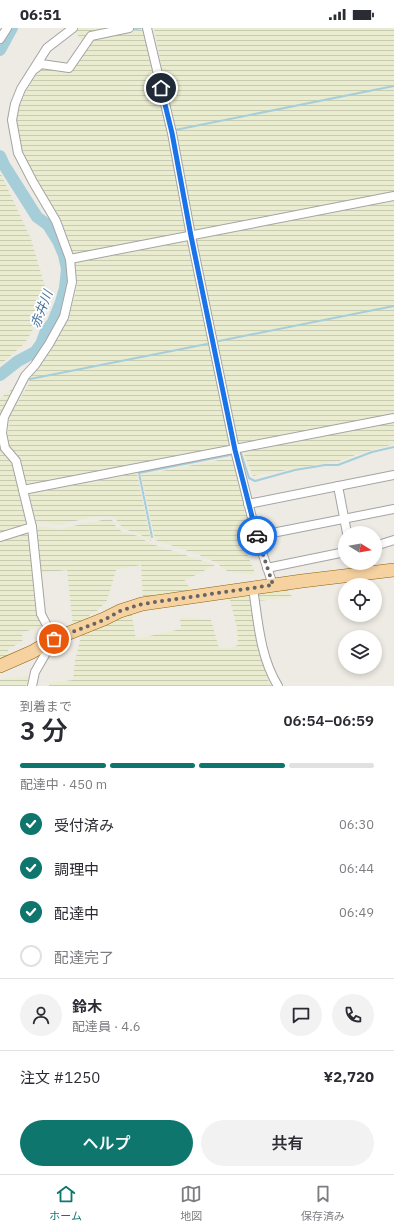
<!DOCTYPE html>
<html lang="ja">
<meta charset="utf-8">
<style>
body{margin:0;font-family:"IBM Plex Sans","Noto Sans JP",sans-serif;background:#f2f2f3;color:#2b2b33;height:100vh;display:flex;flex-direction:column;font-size:15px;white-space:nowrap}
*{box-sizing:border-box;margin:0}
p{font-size:13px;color:#7c7c81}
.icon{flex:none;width:22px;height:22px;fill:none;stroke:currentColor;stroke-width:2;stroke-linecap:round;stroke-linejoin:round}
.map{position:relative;height:658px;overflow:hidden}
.side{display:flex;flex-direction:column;background:#fff;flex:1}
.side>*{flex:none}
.needle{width:26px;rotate:101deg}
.controls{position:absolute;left:338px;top:498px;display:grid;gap:8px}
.controls a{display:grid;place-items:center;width:44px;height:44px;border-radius:50%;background:#fff;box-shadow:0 2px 6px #0003;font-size:20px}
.pin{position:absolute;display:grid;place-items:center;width:34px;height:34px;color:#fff;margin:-17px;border:2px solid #fff;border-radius:50%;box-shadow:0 1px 4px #0007}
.courier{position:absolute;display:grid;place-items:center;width:40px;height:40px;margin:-20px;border:3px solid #1a73e8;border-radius:50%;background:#fff;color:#222;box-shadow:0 1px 5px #0007}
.headline em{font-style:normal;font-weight:600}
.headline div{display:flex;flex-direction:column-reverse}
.headline{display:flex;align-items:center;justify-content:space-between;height:68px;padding:0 20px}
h1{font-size:26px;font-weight:600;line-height:30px}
.bar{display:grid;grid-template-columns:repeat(4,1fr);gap:6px 4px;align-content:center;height:48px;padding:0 20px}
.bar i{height:5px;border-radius:3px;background:#e1e1e2}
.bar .on{background:#0f766e}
.bar p{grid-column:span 4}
.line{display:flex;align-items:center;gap:10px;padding:0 20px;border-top:1px solid #e1e1e2}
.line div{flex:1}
.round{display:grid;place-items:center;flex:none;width:42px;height:42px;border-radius:21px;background:#f2f2f3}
ol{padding:0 20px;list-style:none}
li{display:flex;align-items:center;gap:12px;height:44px}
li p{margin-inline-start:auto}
li .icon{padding:4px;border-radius:50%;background:#0f766e;color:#fff;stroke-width:4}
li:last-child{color:#7c7c81}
li i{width:22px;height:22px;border:2px solid #e1e1e2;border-radius:50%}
.button{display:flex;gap:8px;margin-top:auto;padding:8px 20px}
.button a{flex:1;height:46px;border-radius:24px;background:#0f766e;color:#fff;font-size:16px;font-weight:600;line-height:46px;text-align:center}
.button a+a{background:#f2f2f3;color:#2b2b33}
.status{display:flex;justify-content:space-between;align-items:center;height:28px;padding:0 20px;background:#fff;direction:ltr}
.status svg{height:11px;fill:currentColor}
.dock{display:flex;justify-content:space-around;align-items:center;height:56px;border-top:1px solid #e1e1e2;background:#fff;font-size:11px;color:#7c7c81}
.dock a{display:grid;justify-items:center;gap:2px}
.dock .on{color:#0f766e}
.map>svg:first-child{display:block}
.farmland{fill:url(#farmland-rules)}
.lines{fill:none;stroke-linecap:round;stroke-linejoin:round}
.stream{stroke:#a6ced9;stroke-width:2}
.river{stroke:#a6ced9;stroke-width:12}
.minor-casing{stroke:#a4a4a4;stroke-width:10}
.primary-casing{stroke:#8f6308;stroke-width:14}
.minor{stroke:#fff;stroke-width:8}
.primary{stroke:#f6d2a0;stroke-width:13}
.done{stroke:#666563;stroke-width:4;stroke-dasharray:0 7.2}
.route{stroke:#1a73e8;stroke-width:5}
.labels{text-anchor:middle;stroke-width:3.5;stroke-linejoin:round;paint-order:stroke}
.water-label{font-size:13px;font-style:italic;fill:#4c76a0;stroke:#fff}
</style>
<div class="status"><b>06:51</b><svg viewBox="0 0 49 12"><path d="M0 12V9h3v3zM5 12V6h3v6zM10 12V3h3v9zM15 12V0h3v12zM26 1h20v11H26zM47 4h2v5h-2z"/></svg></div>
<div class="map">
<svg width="394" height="658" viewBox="0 0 394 658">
<defs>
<pattern id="farmland-rules" width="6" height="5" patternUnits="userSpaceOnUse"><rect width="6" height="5" fill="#eaecd0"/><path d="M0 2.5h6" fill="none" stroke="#c8cab2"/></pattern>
</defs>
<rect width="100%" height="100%" fill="#eeebe4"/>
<g class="farmland">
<path d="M78 0H117L92 6 82 12 74 3Z"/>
<path d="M154 0H394V165L194 205Z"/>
<path d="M142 1 145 2 147 5 188 203 186 206 73 226 60 191 29 141 18 119 15 101 18 77 39 42 50 39 73 40 77 37 92 12Z"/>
<path d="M0 144 31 211 46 262 42 286 25 315 0 337Z"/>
<path d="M394 171V387L237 419 195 211Z"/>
<path d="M189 213 231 419 30 458 25 455 19 430 8 416 7 411 10 386 29 356V352L50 323 70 283 75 267 77 253 75 235Z"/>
<path d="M15 359 0 385V404L14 434 29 497 0 506V370Z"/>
<path d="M394 394V416L358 426 339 433 253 448 243 424Z"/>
<path d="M219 432H235L250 504 239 506 255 545 251 547 227 543 215 534 197 526 155 512 141 447Z"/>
<path d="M137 445 151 513 139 506 127 502 121 498 115 490 108 488 92 489 58 497 49 495 36 494 29 466Z"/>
<path d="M107 491 112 492 117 500 123 504 138 508 149 515 215 537 184 553 195 564 143 572 141 537 116 542 106 575 100 579 97 583 92 585 80 597 73 599 67 542 41 545 36 499 40 498 59 501Z"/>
<path d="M29 502 38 587 41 598 22 605 23 612 8 622 10 630 0 632V512Z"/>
<path d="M287 560 292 569 258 573 257 565Z"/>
<path d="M249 566 252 568 259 621 269 655 272 658H49V655L73 652 75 633 82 605 131 583 136 611 181 601 180 590 186 589 211 592 219 620H230L238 617 237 600 229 568Z"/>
<path d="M29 648 26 658H0V651Z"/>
</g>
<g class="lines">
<g class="stream">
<path d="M131 2 141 0"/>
<path d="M175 102 394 58"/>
<path d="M219 313 394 278"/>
<path d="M30 351 207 316"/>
<path d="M241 425 249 450 255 453 295 442 325 437H338L372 424 394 419"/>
<path d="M152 509 139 445 230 427"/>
</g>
<g class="river">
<path d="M0 22 12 0"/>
<path d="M0 128 4 137 37 189 48 197 58 213 64 227 67 241 65 260 61 274 53 294 46 303 41 316 35 324 18 333 0 347"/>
</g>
<g class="minor-casing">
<g id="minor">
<path d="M147 0 172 105 191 208 235 422 256 506 273 557"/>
<path d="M0 11 7 0"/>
<path d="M35 41 41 36 69 40 91 8 129 0"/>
<path d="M70 231 394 168"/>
<path d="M338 458 347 505"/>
<path d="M23 462 394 390"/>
<path d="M248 476 394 447"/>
<path d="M257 508 394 481"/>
<path d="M0 509 32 499"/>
<path d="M375 518 394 512"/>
<path d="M267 540 345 524"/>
<path d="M253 560C258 593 260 629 278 658"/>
<path d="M32 658 35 644 54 611 41 586 32 499 16 433 5 420 2 405 4 389 25 348 35 337 49 316 64 289 72 254 70 231 56 193 33 154 18 125 12 92 15 76 21 61 47 20 73 0"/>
</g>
</g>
<g class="primary-casing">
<path id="primary" d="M0 638 32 624 54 611 104 591 120 583 142 576 302 553 394 542"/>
</g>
<use href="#minor" class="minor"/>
<use href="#primary" class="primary"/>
</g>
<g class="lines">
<path class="done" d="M54 611 104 592 120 583 142 576 273 557 257 508"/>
<path class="route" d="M161 60 172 105 191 208 235 422 257 508"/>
</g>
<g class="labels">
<g class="water-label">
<text transform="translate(41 281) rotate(-69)" y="5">赤井川</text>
</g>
</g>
</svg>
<div class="controls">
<a><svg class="needle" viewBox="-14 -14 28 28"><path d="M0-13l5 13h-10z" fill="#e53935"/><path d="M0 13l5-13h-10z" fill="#7c7c81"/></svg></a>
<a><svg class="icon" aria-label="locate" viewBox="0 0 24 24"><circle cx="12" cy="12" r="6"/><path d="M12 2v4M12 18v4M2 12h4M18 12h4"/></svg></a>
<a><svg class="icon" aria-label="layers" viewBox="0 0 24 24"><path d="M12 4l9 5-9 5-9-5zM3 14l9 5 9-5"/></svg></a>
</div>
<div class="pin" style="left:54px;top:611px;background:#ea580c"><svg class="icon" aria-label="bag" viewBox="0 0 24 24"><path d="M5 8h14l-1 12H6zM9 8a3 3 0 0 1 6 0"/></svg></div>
<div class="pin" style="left:161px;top:60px;background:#1f2937"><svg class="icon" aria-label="home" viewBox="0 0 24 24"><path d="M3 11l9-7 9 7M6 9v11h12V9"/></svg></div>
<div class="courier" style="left:257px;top:508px"><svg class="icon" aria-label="car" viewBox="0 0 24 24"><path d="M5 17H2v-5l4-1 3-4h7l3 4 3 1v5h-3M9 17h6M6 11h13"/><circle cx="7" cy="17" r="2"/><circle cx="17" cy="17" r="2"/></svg></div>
</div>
<section class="side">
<div class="headline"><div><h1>3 分</h1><p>到着まで</p></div><em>06:54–06:59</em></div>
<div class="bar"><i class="on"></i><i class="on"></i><i class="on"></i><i></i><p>配達中 · 450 m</p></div>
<ol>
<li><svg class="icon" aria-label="check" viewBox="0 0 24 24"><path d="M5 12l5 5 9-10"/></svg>受付済み<p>06:30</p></li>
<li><svg class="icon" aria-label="check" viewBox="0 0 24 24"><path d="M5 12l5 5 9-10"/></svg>調理中<p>06:44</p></li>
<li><svg class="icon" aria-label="check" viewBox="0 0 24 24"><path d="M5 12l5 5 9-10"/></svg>配達中<p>06:49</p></li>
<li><i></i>配達完了</li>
</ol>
<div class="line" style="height:72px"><a class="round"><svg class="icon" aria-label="person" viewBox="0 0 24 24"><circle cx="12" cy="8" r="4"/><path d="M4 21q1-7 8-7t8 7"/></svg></a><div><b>鈴木</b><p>配達員 · 4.6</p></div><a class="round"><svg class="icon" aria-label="chat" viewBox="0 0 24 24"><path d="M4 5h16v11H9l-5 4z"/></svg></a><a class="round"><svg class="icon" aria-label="phone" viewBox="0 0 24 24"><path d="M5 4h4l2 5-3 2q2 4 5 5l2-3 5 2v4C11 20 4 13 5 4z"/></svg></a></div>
<div class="line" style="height:52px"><div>注文 #1250</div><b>¥2,720</b></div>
<div class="button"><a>ヘルプ</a><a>共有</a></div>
</section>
<nav class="dock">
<a class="on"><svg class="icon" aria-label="home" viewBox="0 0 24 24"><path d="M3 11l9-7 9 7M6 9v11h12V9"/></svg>ホーム</a>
<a><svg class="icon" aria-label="map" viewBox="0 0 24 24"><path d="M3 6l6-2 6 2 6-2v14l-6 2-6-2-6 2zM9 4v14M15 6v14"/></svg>地図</a>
<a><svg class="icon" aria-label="saved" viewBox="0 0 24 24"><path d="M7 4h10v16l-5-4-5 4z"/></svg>保存済み</a>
</nav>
